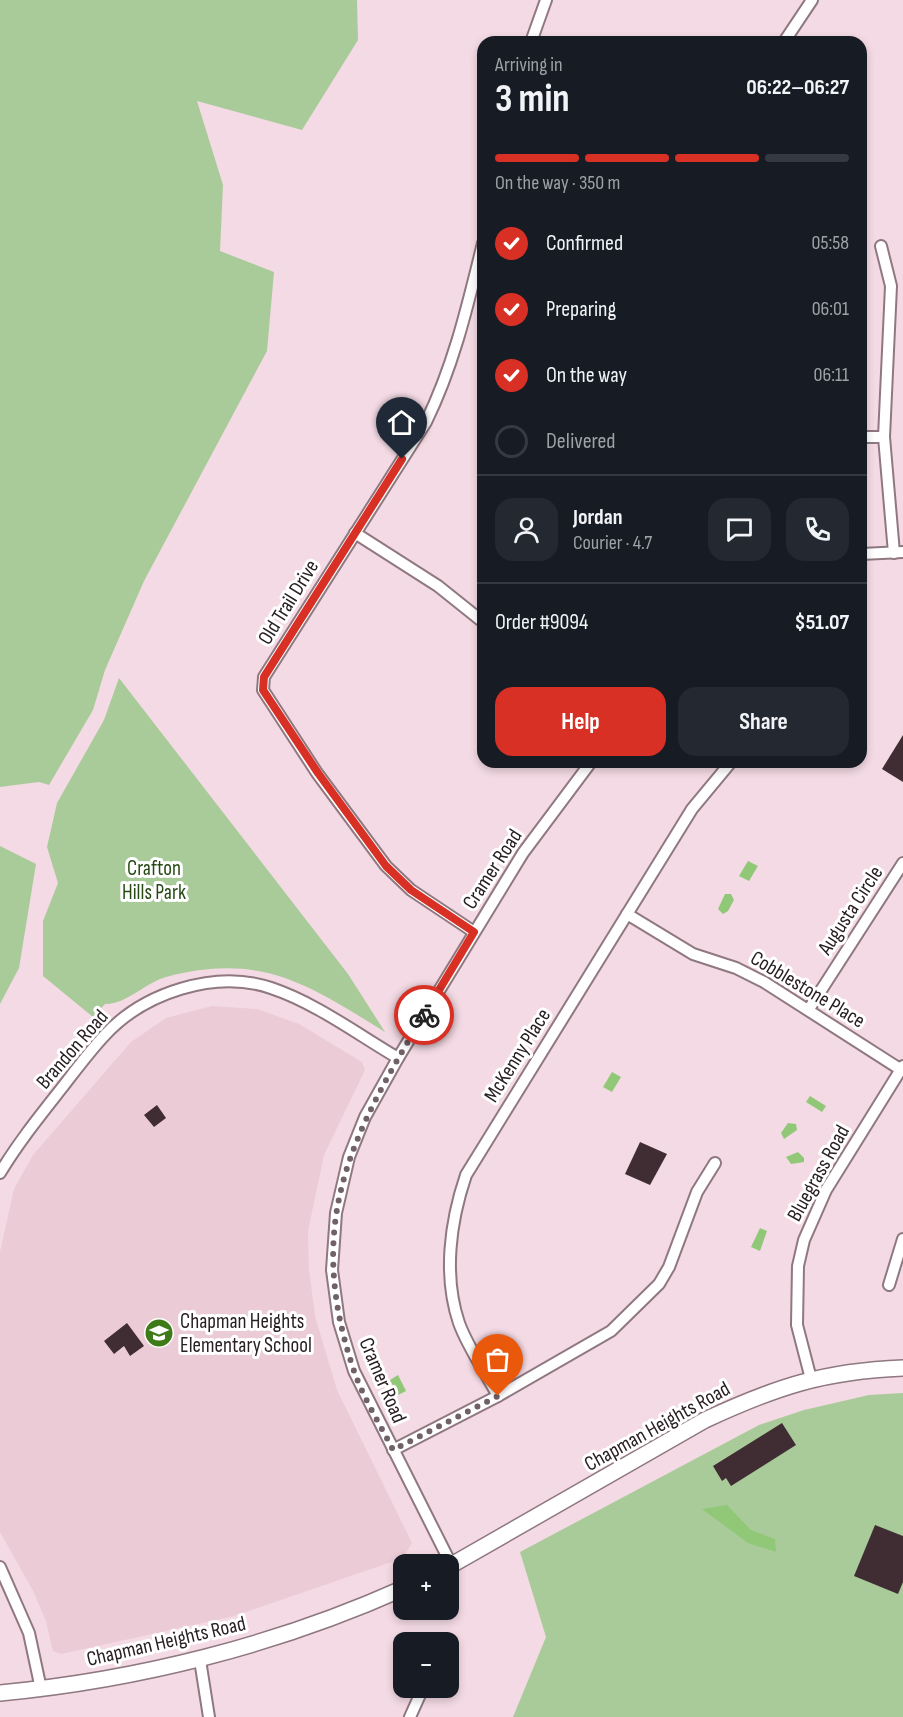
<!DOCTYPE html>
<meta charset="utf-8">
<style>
body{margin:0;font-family:"Sofia Sans Condensed",sans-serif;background:#242831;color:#f1f3f6;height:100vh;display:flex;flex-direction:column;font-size:22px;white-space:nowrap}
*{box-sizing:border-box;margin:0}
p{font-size:20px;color:#9ea1a6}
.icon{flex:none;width:33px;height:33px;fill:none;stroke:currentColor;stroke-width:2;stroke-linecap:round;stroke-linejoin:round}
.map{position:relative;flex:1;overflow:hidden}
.side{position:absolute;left:477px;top:36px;width:390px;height:732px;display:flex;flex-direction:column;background:#171b24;border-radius:18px;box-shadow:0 3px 9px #0003}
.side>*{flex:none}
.buttons{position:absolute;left:393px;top:1554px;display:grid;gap:12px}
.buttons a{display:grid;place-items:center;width:66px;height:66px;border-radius:12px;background:#171b24;box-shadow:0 3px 9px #0003;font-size:30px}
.pin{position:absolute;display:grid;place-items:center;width:51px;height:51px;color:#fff;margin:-62px -26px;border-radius:50% 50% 50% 0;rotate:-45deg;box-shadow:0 0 6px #0007}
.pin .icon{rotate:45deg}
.courier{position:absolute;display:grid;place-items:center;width:60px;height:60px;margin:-30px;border:4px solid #d93025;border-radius:50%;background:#fff;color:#222;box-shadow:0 2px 8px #0007}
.summary em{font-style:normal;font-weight:700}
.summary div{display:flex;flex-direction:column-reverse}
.summary{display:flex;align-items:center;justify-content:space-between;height:102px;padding:0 18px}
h1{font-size:39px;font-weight:700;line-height:45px}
.bar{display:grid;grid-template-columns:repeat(4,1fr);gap:9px 6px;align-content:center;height:72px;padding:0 18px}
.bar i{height:8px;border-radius:4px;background:#363941}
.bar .current{background:#d93025}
.bar p{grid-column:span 4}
.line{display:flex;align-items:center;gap:15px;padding:0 18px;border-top:2px solid #363941}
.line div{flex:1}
.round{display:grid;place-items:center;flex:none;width:63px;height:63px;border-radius:18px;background:#242831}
ol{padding:0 18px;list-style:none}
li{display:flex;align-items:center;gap:18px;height:66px}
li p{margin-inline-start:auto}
li .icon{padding:6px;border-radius:50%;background:#d93025;color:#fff;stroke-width:4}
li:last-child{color:#9ea1a6}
li i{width:33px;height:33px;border:3px solid #363941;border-radius:50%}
.action{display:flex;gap:12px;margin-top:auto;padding:12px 18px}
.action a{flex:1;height:69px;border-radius:18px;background:#d93025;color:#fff;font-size:24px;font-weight:700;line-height:69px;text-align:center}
.action a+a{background:#242831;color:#f1f3f6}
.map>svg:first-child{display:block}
.built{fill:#ebcbd6}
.green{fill:#a9cb9a}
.water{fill:#91c878}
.building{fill:#402d34}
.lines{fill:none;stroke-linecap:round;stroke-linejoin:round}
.street-casing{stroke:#8f7880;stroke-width:14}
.secondary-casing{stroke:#8f7880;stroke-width:18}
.street{stroke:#fff;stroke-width:10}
.secondary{stroke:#fff;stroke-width:15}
.done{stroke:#706167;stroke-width:6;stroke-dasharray:0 10.8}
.route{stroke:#d93025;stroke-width:8}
.labels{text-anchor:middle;stroke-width:6;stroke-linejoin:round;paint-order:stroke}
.street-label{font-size:21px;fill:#292023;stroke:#fff}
.park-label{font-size:21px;fill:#264a13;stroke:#fff}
.poi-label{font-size:21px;fill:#292023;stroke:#fff;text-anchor:start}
</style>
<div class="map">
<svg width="903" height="1717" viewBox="0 0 903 1717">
<rect width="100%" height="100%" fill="#f4dae4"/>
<path class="built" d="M212 1006 257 1009 299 1024 362 1062 365 1070 324 1155 308 1231 309 1269 315 1316 337 1390 412 1543 403 1558 234 1616 61 1654 53 1651 46 1621 33 1591 0 1532V1252L14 1189 33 1155 131 1042 166 1018Z"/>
<g class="green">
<path d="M0 0H357L358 40 302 130 197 101 223 185 220 251 274 272 267 351 144 581 105 670 93 710 49 785 39 782 0 787Z"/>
<path d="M119 678 348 974 385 1032C307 984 261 952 166 977 145 983 125 1005 105 1004L93 1017 43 976V921L58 883 47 847 57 803 104 720Z"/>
<path d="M0 846 36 864 19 968 0 1004Z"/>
<path d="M903 1393V1717H513L546 1637 520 1552 759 1425 804 1410 869 1395Z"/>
</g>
<g class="water">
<path d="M748 861 758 866 749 881 739 876Z"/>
<path d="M725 894H731L734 900 728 911 723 914 718 909Z"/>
<path d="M612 1072 621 1077 612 1092 603 1087Z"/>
<path d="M810 1096 826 1106 822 1112 806 1102Z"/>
<path d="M788 1123 796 1124 797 1130 784 1139 781 1133Z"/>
<path d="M798 1152 804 1158V1162L791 1164 786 1157Z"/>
<path d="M760 1228 767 1231 760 1251 751 1247Z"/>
<path d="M398 1375 406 1391 398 1395 390 1380Z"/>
<path d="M727 1505 751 1530 775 1539 776 1552 748 1543 702 1509Z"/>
</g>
<g class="building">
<path d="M903 735V782L882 769Z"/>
<path d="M157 1105 166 1118 154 1127 144 1115Z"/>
<path d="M640 1142 667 1154 650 1185 625 1174Z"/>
<path d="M127 1323 144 1346 130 1356 124 1346 114 1354 104 1341Z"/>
<path d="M782 1423 796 1445 731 1486 726 1478 722 1481 713 1466Z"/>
<path d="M875 1525 903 1536V1582L898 1594 854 1576Z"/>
</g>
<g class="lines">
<g class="street-casing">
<g id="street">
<path d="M531 42 546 0"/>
<path d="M784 42 812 0"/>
<path d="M881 246 891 286 884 437 894 553"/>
<path d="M861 437H884"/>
<path d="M355 533 438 586 483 622"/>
<path d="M861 554 903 552"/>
<path d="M627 914 693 954 736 968 764 982 903 1071"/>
<path d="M474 932 411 890 386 866 317 773 263 690 264 677 426 422C454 365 468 304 483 243"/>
<path d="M809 1009 903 863"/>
<path d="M0 1173C18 1143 39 1117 61 1089 75 1071 89 1052 104 1036 143 993 215 969 271 988 316 1003 357 1034 398 1058"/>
<path d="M889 1285 903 1239"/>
<path d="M811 1379 797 1325 798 1266 804 1240 826 1190 903 1066"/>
<path d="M498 1396C486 1373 468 1348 459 1323 443 1276 450 1222 466 1175L692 809 731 762"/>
<path d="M393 1450 498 1396 611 1331 659 1284 669 1267 697 1192 715 1163"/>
<path d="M452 1566 354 1371 339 1322 332 1270 336 1213 349 1157 365 1117 398 1058 523 853 591 762"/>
<path d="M0 1567 29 1633 41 1689"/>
<path d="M200 1660 209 1717"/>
<path d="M410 1717 423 1688"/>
</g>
</g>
<g class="secondary-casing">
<g id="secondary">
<path d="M448 1567 705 1420C776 1387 824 1371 903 1368"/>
<path d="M0 1693C138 1680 277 1645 404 1588"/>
</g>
</g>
<use href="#street" class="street"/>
<use href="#secondary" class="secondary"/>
</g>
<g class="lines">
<path class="done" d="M424 1015C350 1137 305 1223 353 1368 362 1396 380 1424 393 1450L498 1396"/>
<path class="route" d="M402 459 264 677 263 690 318 773 386 866 411 890 474 932 424 1015"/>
</g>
<defs>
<g id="school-disc" transform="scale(1.5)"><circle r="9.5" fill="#3e7b18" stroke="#fff"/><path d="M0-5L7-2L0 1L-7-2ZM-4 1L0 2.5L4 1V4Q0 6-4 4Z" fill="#fff"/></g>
</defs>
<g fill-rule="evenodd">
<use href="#school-disc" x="159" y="1333"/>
</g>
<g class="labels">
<g class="street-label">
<text transform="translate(288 602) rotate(-58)" y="7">Old Trail Drive</text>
<text transform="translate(492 869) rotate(-57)" y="7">Cramer Road</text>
<text transform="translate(850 910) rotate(-57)" y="7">Augusta Circle</text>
<text transform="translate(808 989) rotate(31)" y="7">Cobblestone Place</text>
<text transform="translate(72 1049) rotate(-49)" y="7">Brandon Road</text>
<text transform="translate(517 1055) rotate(-58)" y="7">McKenny Place</text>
<text transform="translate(818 1173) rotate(-61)" y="7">Bluegrass Road</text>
<text transform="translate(383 1380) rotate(67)" y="7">Cramer Road</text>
<text transform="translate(657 1426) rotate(-29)" y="7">Chapman Heights Road</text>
<text transform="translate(166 1641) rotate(-13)" y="7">Chapman Heights Road</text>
</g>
<g class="park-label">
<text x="154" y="875">Crafton<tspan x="154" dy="24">Hills Park</tspan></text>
</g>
<g class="poi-label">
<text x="180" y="1328">Chapman Heights<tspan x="180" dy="24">Elementary School</tspan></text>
</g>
</g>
</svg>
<div class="buttons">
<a>+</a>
<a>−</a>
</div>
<div class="pin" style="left:498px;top:1396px;background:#ea580c"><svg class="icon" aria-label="bag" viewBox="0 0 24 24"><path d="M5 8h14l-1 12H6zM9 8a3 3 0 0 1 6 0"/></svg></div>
<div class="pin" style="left:402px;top:459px;background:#1f2937"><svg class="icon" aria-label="home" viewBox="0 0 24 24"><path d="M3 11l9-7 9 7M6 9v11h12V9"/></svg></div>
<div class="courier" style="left:424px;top:1015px"><svg class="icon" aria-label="bike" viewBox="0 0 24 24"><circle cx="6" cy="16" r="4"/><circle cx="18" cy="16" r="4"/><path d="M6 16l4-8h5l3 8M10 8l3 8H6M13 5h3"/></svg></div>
<section class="side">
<div class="summary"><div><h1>3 min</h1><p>Arriving in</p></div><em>06:22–06:27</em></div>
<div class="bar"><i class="current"></i><i class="current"></i><i class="current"></i><i></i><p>On the way · 350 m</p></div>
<ol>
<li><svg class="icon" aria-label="check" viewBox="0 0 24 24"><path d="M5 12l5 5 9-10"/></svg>Confirmed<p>05:58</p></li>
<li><svg class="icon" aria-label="check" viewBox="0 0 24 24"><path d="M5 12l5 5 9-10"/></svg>Preparing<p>06:01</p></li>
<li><svg class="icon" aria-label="check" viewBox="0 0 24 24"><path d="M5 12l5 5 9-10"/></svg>On the way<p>06:11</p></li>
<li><i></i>Delivered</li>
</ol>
<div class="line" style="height:108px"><a class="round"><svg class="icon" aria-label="person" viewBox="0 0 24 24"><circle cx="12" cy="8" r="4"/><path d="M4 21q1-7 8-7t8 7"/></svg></a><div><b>Jordan</b><p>Courier · 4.7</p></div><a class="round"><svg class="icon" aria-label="chat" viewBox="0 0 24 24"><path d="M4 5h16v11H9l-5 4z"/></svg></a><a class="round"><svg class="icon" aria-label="phone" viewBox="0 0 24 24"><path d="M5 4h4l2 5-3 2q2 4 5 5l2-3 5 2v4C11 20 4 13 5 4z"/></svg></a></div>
<div class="line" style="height:78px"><div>Order #9094</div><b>$51.07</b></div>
<div class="action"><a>Help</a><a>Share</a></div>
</section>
</div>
